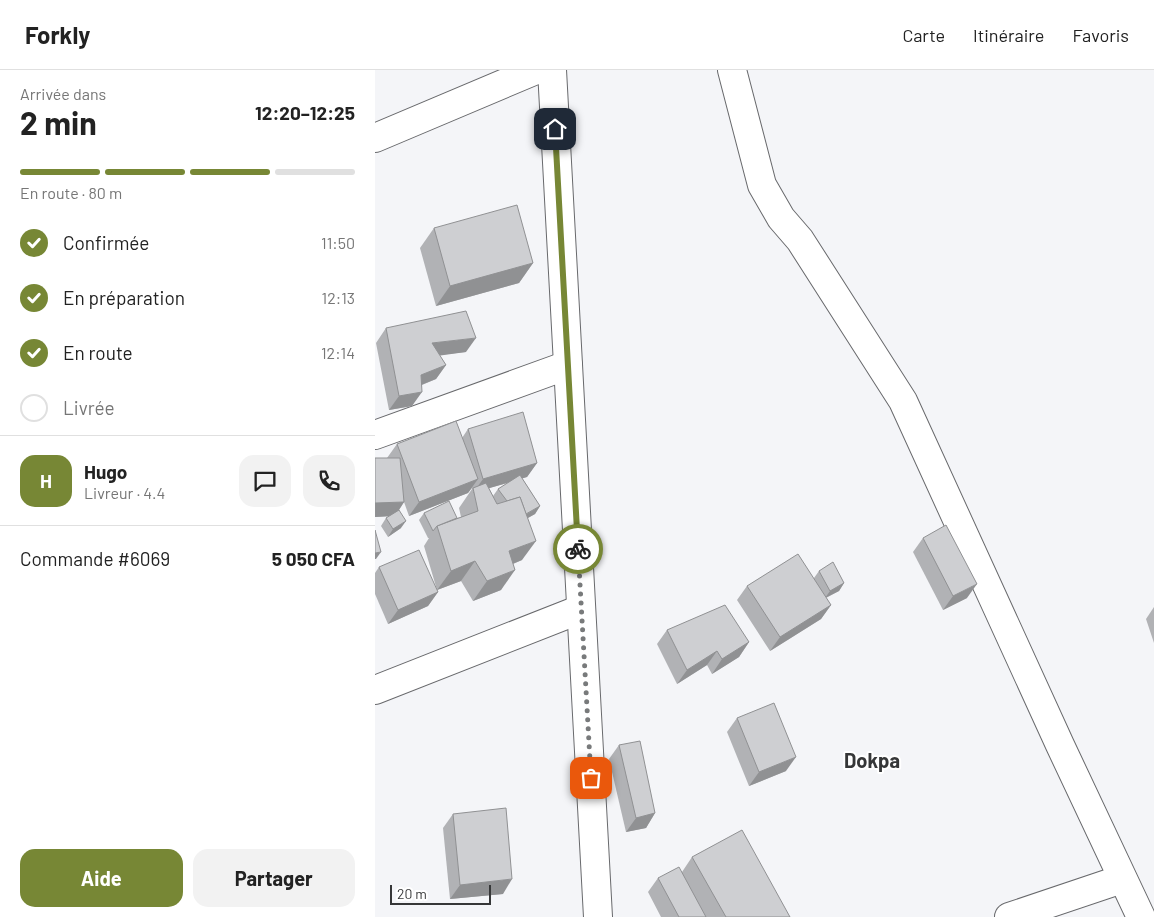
<!DOCTYPE html>
<html lang="fr">
<meta charset="utf-8">
<style>
body{margin:0;font-family:Barlow,sans-serif;background:#f2f2f2;color:#222;height:100vh;display:flex;flex-direction:column;font-size:19px;white-space:nowrap}
*{box-sizing:border-box;margin:0}
p{font-size:16px;color:#767676}
.icon{flex:none;width:28px;height:28px;fill:none;stroke:currentColor;stroke-width:2;stroke-linecap:round;stroke-linejoin:round}
.map{position:relative;flex:1;overflow:hidden}
.drawer{display:flex;flex-direction:column;background:#fff;width:375px}
.drawer>*{flex:none}
.scale{position:absolute;left:15px;bottom:12px;width:101px;box-sizing:border-box;padding-left:5px;border:2px solid #363738;border-top:0;font-size:14px;line-height:18px;white-space:nowrap;color:#363738;-webkit-text-stroke:4px #fff;paint-order:stroke}
.pin{position:absolute;display:grid;place-items:center;width:42px;height:42px;color:#fff;margin:-21px;border-radius:10px;box-shadow:0 2px 8px #0006}
.courier{position:absolute;display:grid;place-items:center;width:50px;height:50px;margin:-25px;border:4px solid #778735;border-radius:50%;background:#fff;color:#222;box-shadow:0 1px 6px #0007}
.summary em{font-style:normal;font-weight:700}
.summary div{display:flex;flex-direction:column-reverse}
.summary{display:flex;align-items:center;justify-content:space-between;height:85px;padding:0 20px}
h1{font-size:32px;font-weight:700;line-height:38px}
.bar{display:grid;grid-template-columns:repeat(4,1fr);gap:8px 5px;align-content:center;height:60px;padding:0 20px}
.bar i{height:6px;border-radius:4px;background:#e0e0e0}
.bar .current{background:#778735}
.bar p{grid-column:span 4}
.line{display:flex;align-items:center;gap:12px;padding:0 20px;border-top:1px solid #e0e0e0}
.line div{flex:1}
.round{display:grid;place-items:center;flex:none;width:52px;height:52px;border-radius:15px;background:#f2f2f2}
ol{padding:0 20px;list-style:none}
li{display:flex;align-items:center;gap:15px;height:55px}
li p{margin-inline-start:auto}
li .icon{padding:5px;border-radius:50%;background:#778735;color:#fff;stroke-width:4}
li:last-child{color:#767676}
li i{width:28px;height:28px;border:2px solid #e0e0e0;border-radius:50%}
.action{display:flex;gap:10px;margin-top:auto;padding:10px 20px}
.action a{flex:1;height:58px;border-radius:15px;background:#778735;color:#fff;font-size:20px;font-weight:700;line-height:58px;text-align:center}
.action a+a{background:#f2f2f2;color:#222}
header{display:flex;align-items:center;gap:30px;box-sizing:border-box;height:70px;padding:0 25px;background:#fff;border-bottom:1px solid #e0e0e0}
header strong{font-size:24px}
nav{display:flex;gap:28px;margin-inline-start:auto;font-size:18px}
main{display:flex;flex:1;min-height:0}
.map>svg:first-child{display:block}
.lines{fill:none;stroke-linecap:round;stroke-linejoin:round}
.street-casing{stroke:#68696c;stroke-width:30}
.street{stroke:#fff;stroke-width:28}
.wall{fill:#b1b2b5;fill-rule:evenodd}
.shaded-wall{fill:#909193}
.building{fill:#cecfd2;stroke:#909193}
.done{stroke:#787a7b;stroke-width:5;stroke-dasharray:0 9}
.route{stroke:#778735;stroke-width:6}
.labels{text-anchor:middle;stroke-width:4;stroke-linejoin:round;paint-order:stroke}
.quarter-label{font-size:20px;font-weight:bold;fill:#363738;stroke:#fff}
</style>
<header>
<strong>Forkly</strong>
<nav><a>Carte</a><a>Itinéraire</a><a>Favoris</a></nav>
</header>
<main>
<section class="drawer">
<div class="summary"><div><h1>2 min</h1><p>Arrivée dans</p></div><em>12:20–12:25</em></div>
<div class="bar"><i class="current"></i><i class="current"></i><i class="current"></i><i></i><p>En route · 80 m</p></div>
<ol>
<li><svg class="icon" aria-label="check" viewBox="0 0 24 24"><path d="M5 12l5 5 9-10"/></svg>Confirmée<p>11:50</p></li>
<li><svg class="icon" aria-label="check" viewBox="0 0 24 24"><path d="M5 12l5 5 9-10"/></svg>En préparation<p>12:13</p></li>
<li><svg class="icon" aria-label="check" viewBox="0 0 24 24"><path d="M5 12l5 5 9-10"/></svg>En route<p>12:14</p></li>
<li><i></i>Livrée</li>
</ol>
<div class="line" style="height:90px"><b class="round" style="background:#778735;color:#fff">H</b><div><b>Hugo</b><p>Livreur · 4.4</p></div><a class="round"><svg class="icon" aria-label="chat" viewBox="0 0 24 24"><path d="M4 5h16v11H9l-5 4z"/></svg></a><a class="round"><svg class="icon" aria-label="phone" viewBox="0 0 24 24"><path d="M5 4h4l2 5-3 2q2 4 5 5l2-3 5 2v4C11 20 4 13 5 4z"/></svg></a></div>
<div class="line" style="height:65px"><div>Commande #6069</div><b>5 050 CFA</b></div>
<div class="action"><a>Aide</a><a>Partager</a></div>
</section>
<div class="map">
<svg width="779" height="847" viewBox="0 0 779 847">
<rect width="100%" height="100%" fill="#f4f5f8"/>
<g class="lines">
<g class="street-casing">
<g id="street">
<path d="M177 0 223 847"/>
<path d="M357 0 387 115 406 148 425 170 528 331 685 675 766 847"/>
<path d="M0 68 161 0"/>
<path d="M0 365 193 295"/>
<path d="M0 620 206 539"/>
<path d="M634 847 747 809"/>
</g>
</g>
<use href="#street" class="street"/>
</g>
<g class="wall">
<path d="M59 158 158 193 144 213 61 236 45 178Z"/>
<path d="M11 258 91 282 64 285 71 295 61 309 47 315 37 336 14 340 1 273Z"/>
<path d="M93 359 162 393 152 407 147 408 165 436 160 444 153 448 147 490 138 494 126 520 98 531 86 511 62 520 49 476 54 468H53L44 450 49 443 82 448 86 447 84 438 97 419V418L93 423 34 446 29 432 24 440 26 458 13 467 6 456 11 448 14 446 0 447V388H12L22 374 87 368ZM133 413 123 419 118 426 114 418Z"/>
<path d="M548 468 592 528 568 540 538 482Z"/>
<path d="M4 497 63 522 53 536 13 554 0 524V503Z"/>
<path d="M444 501 469 513 464 521 451 528 456 535 446 549 395 581 362 530 372 516 439 508Z"/>
<path d="M779 537V573L771 549Z"/>
<path d="M292 560 374 572 364 587 337 604 332 595 302 614 282 574Z"/>
<path d="M362 648 411 701 374 716 352 662Z"/>
<path d="M244 675 280 743 271 758 251 762 234 689Z"/>
<path d="M78 744 128 824 75 829 68 758Z"/>
<path d="M317 787 415 847H286L273 822 283 808 307 802Z"/>
</g>
<g class="shaded-wall">
<path d="M158 193 144 213 61 236 75 216Z"/>
<path d="M101 268 91 282 47 288 57 273Z"/>
<path d="M71 295 61 309 36 319 46 305Z"/>
<path d="M47 322 37 336 14 340 24 326Z"/>
<path d="M162 393 152 407 98 423 108 409Z"/>
<path d="M103 409 93 423 34 446 44 432Z"/>
<path d="M29 432 20 446 0 447V433Z"/>
<path d="M165 436 160 444 138 456 144 449Z"/>
<path d="M31 451 26 458 13 467 18 459Z"/>
<path d="M161 471 147 490 120 501 134 481Z"/>
<path d="M6 482 1 489H0V483Z"/>
<path d="M100 491 86 511 62 520 76 501Z"/>
<path d="M140 500 126 520 98 531 112 511Z"/>
<path d="M469 513 464 521 450 528 455 521Z"/>
<path d="M602 514 592 528 568 540 578 526Z"/>
<path d="M63 522 53 536 13 554 23 540Z"/>
<path d="M456 535 446 549 395 581 405 567Z"/>
<path d="M374 572 364 587 337 604 347 589Z"/>
<path d="M342 581 332 595 302 614 312 600Z"/>
<path d="M421 687 411 701 374 716 384 702Z"/>
<path d="M280 743 271 758 251 762 261 748Z"/>
<path d="M137 809 128 824 75 829 85 815Z"/>
</g>
<g class="building">
<path d="M142 135 158 193 75 216 59 158Z"/>
<path d="M91 241 101 268 57 273 71 295 46 305 47 322 24 326 11 258Z"/>
<path d="M148 342 162 393 108 409 93 359Z"/>
<path d="M81 351 103 409 44 432 22 374Z"/>
<path d="M0 388H25L29 432 0 433Z"/>
<path d="M145 405 165 436 151 444 145 427 132 431 123 419Z"/>
<path d="M111 413 122 434 145 427 161 471 134 481 140 500 112 511 100 491 76 501 62 456 103 441 98 418Z"/>
<path d="M74 431 82 448 62 456 58 461 49 443Z"/>
<path d="M24 440 31 451 18 459 11 448Z"/>
<path d="M571 455 602 514 578 526 548 468Z"/>
<path d="M0 460 6 482 0 483Z"/>
<path d="M44 480 63 522 23 540 4 497Z"/>
<path d="M423 484 456 535 405 567 372 516Z"/>
<path d="M458 492 469 513 455 521 444 501Z"/>
<path d="M350 535 374 572 347 589 342 581 312 600 292 560Z"/>
<path d="M399 633 421 687 384 702 362 648Z"/>
<path d="M265 671 280 743 261 748 244 675Z"/>
<path d="M131 738 137 809 85 815 78 744Z"/>
<path d="M367 760 415 847H351L317 787Z"/>
<path d="M304 797 331 847H304L283 808Z"/>
</g>
<g class="lines">
<path class="done" d="M203 479 216 708"/>
<path class="route" d="M180 59 203 479"/>
</g>
<g class="labels">
<g class="quarter-label">
<text x="497" y="698">Dokpa</text>
</g>
</g>
</svg>
<div class="scale">20 m</div>
<div class="pin" style="left:216px;top:708px;background:#ea580c"><svg class="icon" aria-label="bag" viewBox="0 0 24 24"><path d="M5 8h14l-1 12H6zM9 8a3 3 0 0 1 6 0"/></svg></div>
<div class="pin" style="left:180px;top:59px;background:#1f2937"><svg class="icon" aria-label="home" viewBox="0 0 24 24"><path d="M3 11l9-7 9 7M6 9v11h12V9"/></svg></div>
<div class="courier" style="left:203px;top:479px"><svg class="icon" aria-label="bike" viewBox="0 0 24 24"><circle cx="6" cy="16" r="4"/><circle cx="18" cy="16" r="4"/><path d="M6 16l4-8h5l3 8M10 8l3 8H6M13 5h3"/></svg></div>
</div>
</main>
